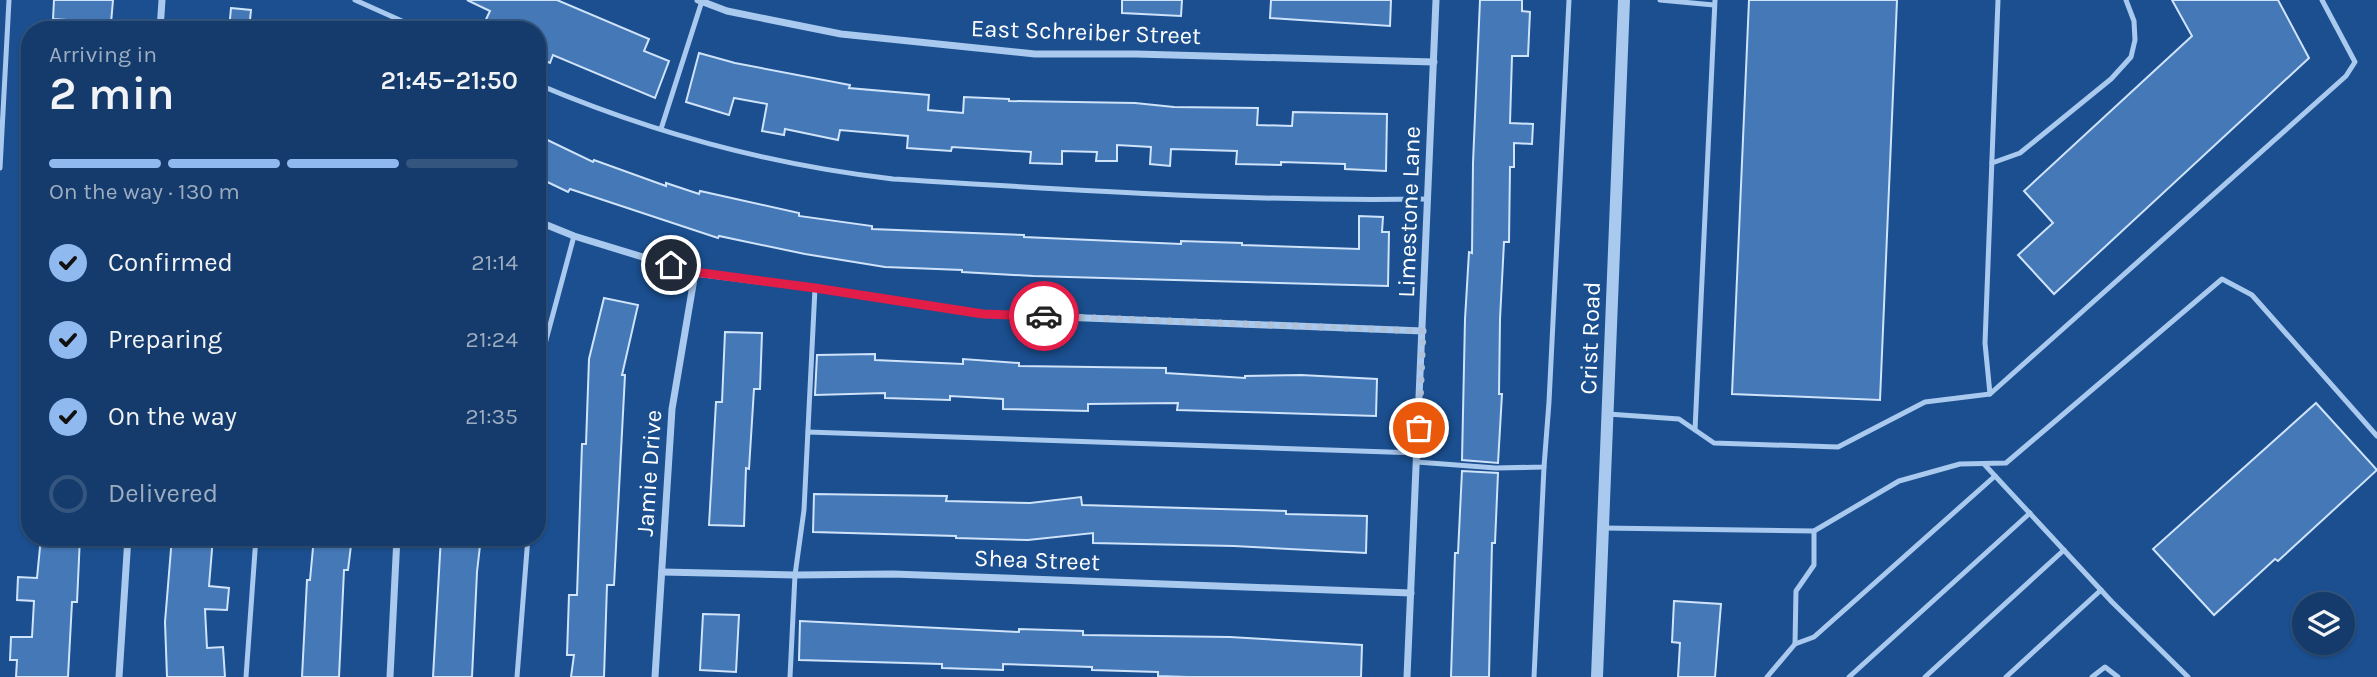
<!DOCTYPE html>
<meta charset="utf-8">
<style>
body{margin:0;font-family:Karla,sans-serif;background:#214673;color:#f1f3f6;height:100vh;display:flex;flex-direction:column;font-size:26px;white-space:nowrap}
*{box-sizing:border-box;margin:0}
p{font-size:23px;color:#9dadc1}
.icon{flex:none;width:38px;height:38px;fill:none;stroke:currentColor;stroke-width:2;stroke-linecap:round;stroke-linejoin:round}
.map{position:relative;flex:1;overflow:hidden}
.panel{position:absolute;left:21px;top:21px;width:525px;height:525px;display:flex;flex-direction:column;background:#143b6b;border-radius:28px;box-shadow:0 2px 5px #0004,0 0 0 2px #33557e}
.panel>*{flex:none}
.controls{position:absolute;left:2292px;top:592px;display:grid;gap:14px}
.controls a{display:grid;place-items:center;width:63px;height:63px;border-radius:50%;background:#143b6b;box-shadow:0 2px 5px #0004,0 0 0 2px #33557e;font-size:35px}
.pin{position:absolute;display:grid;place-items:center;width:60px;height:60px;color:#fff;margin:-30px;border:4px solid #fff;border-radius:50%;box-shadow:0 2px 7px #0007}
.courier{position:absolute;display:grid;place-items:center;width:70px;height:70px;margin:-35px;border:5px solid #e11d48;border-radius:50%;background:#fff;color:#222;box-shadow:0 2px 9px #0007}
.summary em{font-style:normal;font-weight:600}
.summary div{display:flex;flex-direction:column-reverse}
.summary{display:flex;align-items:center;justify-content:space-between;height:119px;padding:0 28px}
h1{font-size:46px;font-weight:600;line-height:52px}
.bar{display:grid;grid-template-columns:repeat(4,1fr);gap:10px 7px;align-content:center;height:84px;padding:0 28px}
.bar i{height:9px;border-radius:5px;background:#33557e}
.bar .current{background:#90b9f0}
.bar p{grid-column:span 4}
ol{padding:0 28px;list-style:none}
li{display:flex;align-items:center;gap:21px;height:77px}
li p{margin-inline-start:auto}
li .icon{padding:7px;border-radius:50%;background:#90b9f0;color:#111;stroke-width:4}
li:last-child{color:#9dadc1}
li i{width:38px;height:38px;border:4px solid #33557e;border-radius:50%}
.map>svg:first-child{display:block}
.building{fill:#4478b7;stroke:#cfe3fa;stroke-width:2}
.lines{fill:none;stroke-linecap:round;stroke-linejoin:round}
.service{stroke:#a9c9ee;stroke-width:5}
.minor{stroke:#a9c9ee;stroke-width:7}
.tertiary{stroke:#a9c9ee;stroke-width:12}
.done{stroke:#afc1d8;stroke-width:7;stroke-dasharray:0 12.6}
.route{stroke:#e11d48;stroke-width:9}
.labels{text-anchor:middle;stroke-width:7;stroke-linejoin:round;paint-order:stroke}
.street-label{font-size:24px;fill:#fff;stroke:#1b4f8f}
</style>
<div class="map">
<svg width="2377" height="677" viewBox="0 0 2377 677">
<rect width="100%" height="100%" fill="#1b4f8f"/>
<g class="building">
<path d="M54 0H113L111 23 53 19Z"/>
<path d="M467 0H557L649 39 644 51 669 61 655 98 553 55 550 63 537 57V30H522L507 23 504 30H481L490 11Z"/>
<path d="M1122 0H1182L1181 16 1122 13Z"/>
<path d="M1271 0H1391L1390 26 1270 18Z"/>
<path d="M1480 0H1522V11L1530 12 1528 56H1512L1510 123 1533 124 1532 144 1514 143V167H1510L1509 242H1504L1500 319 1499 394H1502L1498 463 1462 460 1465 319 1469 252 1472 253 1473 163Z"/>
<path d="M1749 0H1897L1880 400 1732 394Z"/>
<path d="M2172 0H2278L2309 58 2054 294 2018 255 2053 223 2024 191 2192 36Z"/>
<path d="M231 8 251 10 249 30H229Z"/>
<path d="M699 53 735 63 850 85 849 88 929 95 928 110 963 113 964 97 1009 99V101L1135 103 1174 107 1258 108 1257 125 1292 126 1293 112 1387 114 1386 171 1345 169V164L1281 162V165L1236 164 1237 151 1171 149 1170 166 1150 164 1151 147 1117 145V161H1096L1097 152 1062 151V164L1030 163 1031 152 952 147 951 151 907 148 908 136 840 130 838 140 785 129 784 135 762 131 767 104 734 98 729 115 686 102Z"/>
<path d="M537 135 593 162 594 160 666 186V183L699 194 700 191 799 213V216L872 226V229L1024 235V237L1181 244V241L1242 243V245L1359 249V216L1383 217 1382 232H1389L1388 286 1033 276 962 272V270L885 267 805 254 719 236 718 238 570 189 568 192 537 177Z"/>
<path d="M604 298 638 305 622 375H625L614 585H607L604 677H571L574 655H567L569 595H577L582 444H586L589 359Z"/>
<path d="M725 332 762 333 760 389H754L749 469 746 468 744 526 709 525 716 402H722Z"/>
<path d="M875 354V360L963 364V359L1019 363V366L1166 368V373L1245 378V376L1301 375 1377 379 1376 416 1177 410 1178 403 1088 404V411L1003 409V399L950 396V400L885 398V393L815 395 817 355Z"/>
<path d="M2316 403 2377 470 2278 561 2275 559 2214 615 2153 549Z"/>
<path d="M1462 471 1498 473 1495 543H1492L1489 677H1451L1455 553H1458Z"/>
<path d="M814 494 947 496 946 501 1030 503 1081 497 1082 505 1286 511V514L1367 516 1366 553 1234 546 1093 543V533L1028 540 956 538V536L813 532Z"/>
<path d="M41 537H80L77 602H72L68 677H16L17 660H10L11 637H32L34 601 17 600 18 577 37 578Z"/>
<path d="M172 537H213L209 586 229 588 227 610 205 609 207 648 223 647 225 677H167L165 622Z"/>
<path d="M314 537H352L348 570H344L339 677H302L307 580H310Z"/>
<path d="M441 537H481L477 572 472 677H433Z"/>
<path d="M1674 601 1721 604 1715 677H1678L1680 643 1672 642Z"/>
<path d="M703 614 739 615 736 672 700 670Z"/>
<path d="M800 621 1019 632V629L1083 631V635L1230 637 1362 645 1361 677H1188L1158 676V672L1092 670V667L1003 664V670L942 668V664L799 660Z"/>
</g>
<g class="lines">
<g class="service">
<path d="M355 0 422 30"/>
<path d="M1660 0 1714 5"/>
<path d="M537 84C650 132 771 165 893 179 1071 190 1250 202 1428 199"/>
<path d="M661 129 702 1"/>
<path d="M1992 163 2020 153 2111 79 2131 57 2135 40 2134 21 2126 0"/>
<path d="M0 168 9 0"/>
<path d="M1990 394 1985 343 1998 0"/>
<path d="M1608 414 1679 419 1714 443 1838 447 1925 402 1990 394 2346 76 2355 62 2322 0"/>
<path d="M537 417 542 355 574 236"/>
<path d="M1695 430 1715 0"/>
<path d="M808 432 1418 453"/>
<path d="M1417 462 1496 468 1544 467 1549 402 1569 0"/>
<path d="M1984 464 2112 602 2188 677"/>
<path d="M1603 528 1814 531 1899 481 1960 464 2006 463 2222 279 2252 295 2377 436"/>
<path d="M1795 644 1814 637 1995 476"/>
<path d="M246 677 256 537"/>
<path d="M517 677 528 537"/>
<path d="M790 677 795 575 804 510 815 288"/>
<path d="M1534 677 1544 467"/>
<path d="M1767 677 1795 644 1796 591 1814 565V531"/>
<path d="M1849 677 2030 513"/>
<path d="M1925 677 2064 550"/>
<path d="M2006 677 2101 590"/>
<path d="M2092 677 2105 667 2118 677"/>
</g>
<g class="minor">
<path d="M698 0 727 11 841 34 1035 54H1136L1434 62"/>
<path d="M160 30 162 0"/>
<path d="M537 221 574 236 695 273 815 288 983 314 1423 331"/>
<path d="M662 572 795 575 893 574 1411 593"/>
<path d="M119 677 128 537"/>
<path d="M390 677 397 537"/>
<path d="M655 677 672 409 695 273"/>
<path d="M1407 677 1436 0"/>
</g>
<path class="tertiary" d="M1597 677 1624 0"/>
</g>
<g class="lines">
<path class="done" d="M1044 316 1423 331 1419 428"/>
<path class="route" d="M671 265 695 272 815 288 983 314 1044 316"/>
</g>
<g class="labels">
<g class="street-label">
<text transform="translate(1086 32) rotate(2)" y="8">East Schreiber Street</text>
<text transform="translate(1409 212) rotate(-88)" y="8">Limestone Lane</text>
<text transform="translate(1590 338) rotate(-88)" y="8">Crist Road</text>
<text transform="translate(649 473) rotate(-86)" y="8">Jamie Drive</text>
<text transform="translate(1037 560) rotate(2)" y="8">Shea Street</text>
</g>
</g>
</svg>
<div class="controls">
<a><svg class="icon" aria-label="layers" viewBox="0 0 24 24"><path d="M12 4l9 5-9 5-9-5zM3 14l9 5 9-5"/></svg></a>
</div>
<div class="pin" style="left:1419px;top:428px;background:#ea580c"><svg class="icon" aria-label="bag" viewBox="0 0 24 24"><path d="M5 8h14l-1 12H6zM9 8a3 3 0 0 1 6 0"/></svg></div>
<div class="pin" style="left:671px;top:265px;background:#1f2937"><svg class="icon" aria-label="home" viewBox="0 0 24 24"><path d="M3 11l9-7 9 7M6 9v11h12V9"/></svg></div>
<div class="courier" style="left:1044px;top:316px"><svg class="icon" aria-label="car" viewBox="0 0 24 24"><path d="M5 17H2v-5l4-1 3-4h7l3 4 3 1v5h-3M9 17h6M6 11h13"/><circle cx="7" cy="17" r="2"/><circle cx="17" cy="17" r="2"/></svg></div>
<section class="panel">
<div class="summary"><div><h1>2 min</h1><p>Arriving in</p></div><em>21:45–21:50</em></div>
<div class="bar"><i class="current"></i><i class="current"></i><i class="current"></i><i></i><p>On the way · 130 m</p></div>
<ol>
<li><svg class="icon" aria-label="check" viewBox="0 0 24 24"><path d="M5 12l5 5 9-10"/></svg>Confirmed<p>21:14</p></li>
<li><svg class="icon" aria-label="check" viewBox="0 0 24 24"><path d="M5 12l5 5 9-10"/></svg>Preparing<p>21:24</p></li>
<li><svg class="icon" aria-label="check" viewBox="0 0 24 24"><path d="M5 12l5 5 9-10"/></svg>On the way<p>21:35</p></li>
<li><i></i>Delivered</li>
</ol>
</section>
</div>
